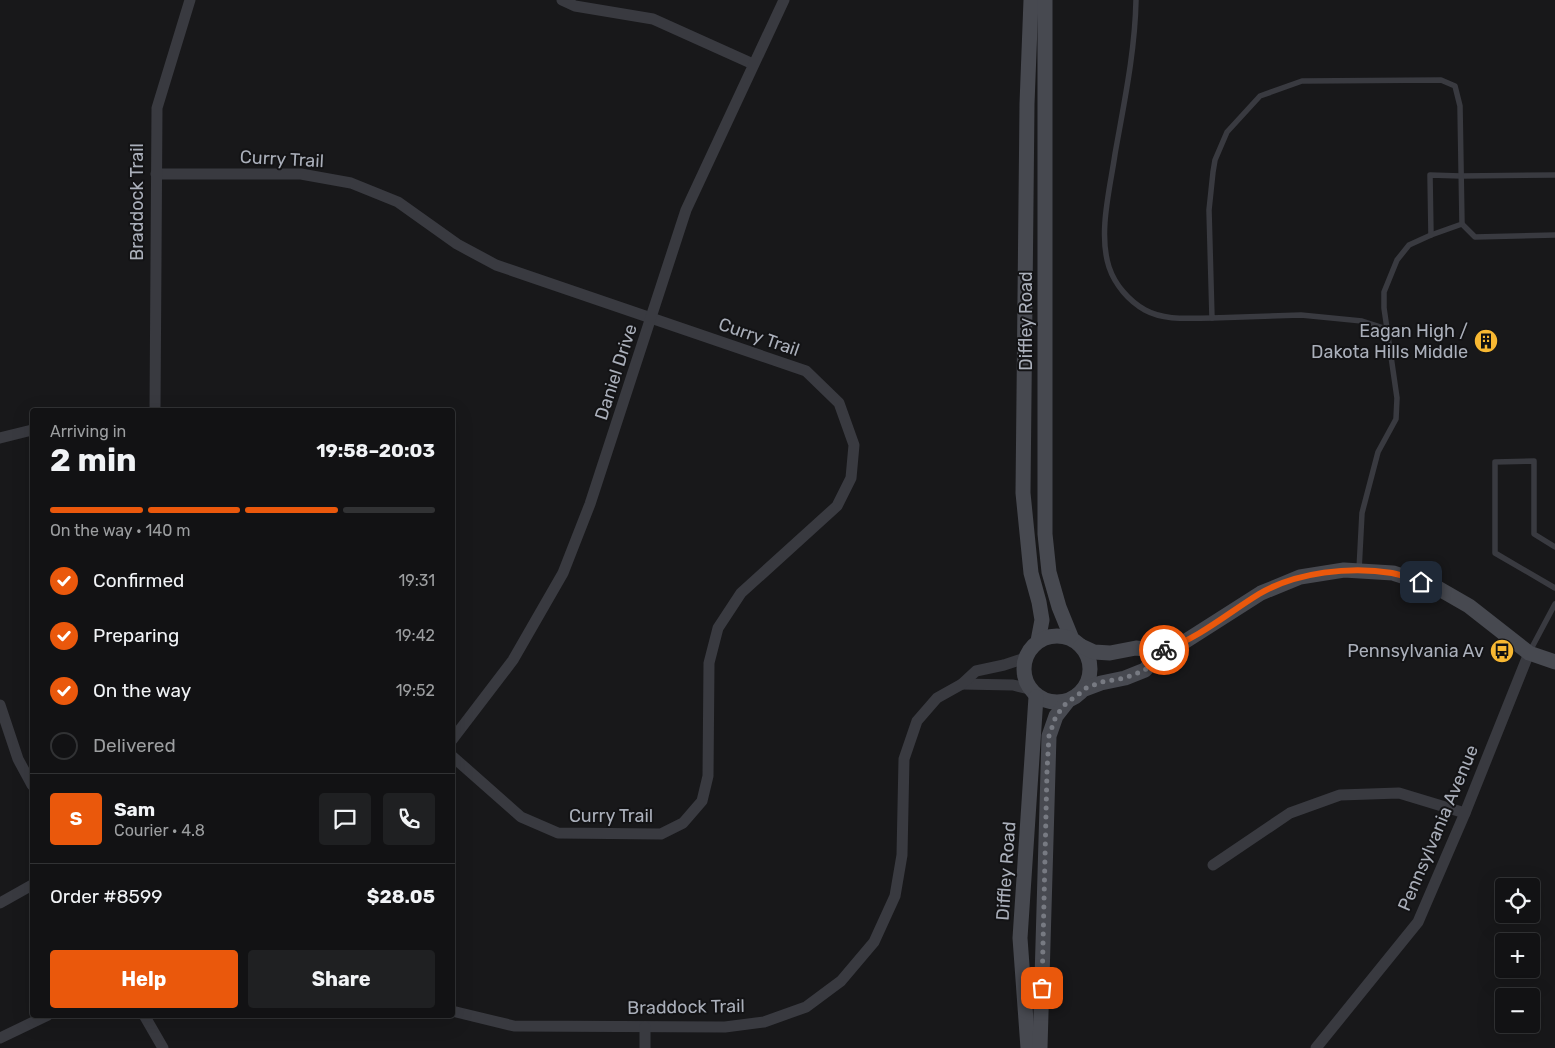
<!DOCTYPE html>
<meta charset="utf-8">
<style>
body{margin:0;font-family:Rubik,sans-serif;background:#1f2022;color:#f1f3f6;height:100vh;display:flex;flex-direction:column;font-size:19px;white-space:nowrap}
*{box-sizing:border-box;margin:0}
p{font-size:16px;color:#9c9ea0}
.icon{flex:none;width:28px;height:28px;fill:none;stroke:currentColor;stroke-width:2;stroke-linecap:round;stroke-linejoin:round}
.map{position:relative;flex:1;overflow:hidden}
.drawer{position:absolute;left:30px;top:408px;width:425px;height:610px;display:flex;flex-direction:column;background:#121214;border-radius:5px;box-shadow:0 5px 20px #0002,0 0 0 1px #313234}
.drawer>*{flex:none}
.tools{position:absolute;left:1495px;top:878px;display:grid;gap:10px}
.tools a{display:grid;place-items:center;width:45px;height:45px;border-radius:5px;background:#121214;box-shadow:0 5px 20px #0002,0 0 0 1px #313234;font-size:25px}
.pin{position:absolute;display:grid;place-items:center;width:42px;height:42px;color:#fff;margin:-21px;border-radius:10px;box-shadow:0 2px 8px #0006}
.courier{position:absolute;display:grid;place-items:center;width:50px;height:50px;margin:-25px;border:4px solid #ea580c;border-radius:50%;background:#fff;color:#222;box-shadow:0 1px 6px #0007}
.headline em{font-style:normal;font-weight:700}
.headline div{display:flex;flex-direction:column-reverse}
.headline{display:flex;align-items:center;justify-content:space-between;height:85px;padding:0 20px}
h1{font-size:32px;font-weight:700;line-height:38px}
.bar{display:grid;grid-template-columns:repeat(4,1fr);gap:8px 5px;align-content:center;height:60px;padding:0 20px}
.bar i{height:6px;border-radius:4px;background:#313234}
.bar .active{background:#ea580c}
.bar p{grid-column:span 4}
.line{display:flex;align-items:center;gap:12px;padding:0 20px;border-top:1px solid #313234}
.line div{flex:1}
.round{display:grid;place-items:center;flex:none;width:52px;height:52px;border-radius:5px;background:#1f2022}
ol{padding:0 20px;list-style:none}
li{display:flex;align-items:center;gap:15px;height:55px}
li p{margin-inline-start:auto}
li .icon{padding:5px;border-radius:50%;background:#ea580c;color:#fff;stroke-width:4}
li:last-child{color:#9c9ea0}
li i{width:28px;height:28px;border:2px solid #313234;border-radius:50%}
.action{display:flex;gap:10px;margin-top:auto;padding:10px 20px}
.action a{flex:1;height:58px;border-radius:5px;background:#ea580c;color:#fff;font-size:20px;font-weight:700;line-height:58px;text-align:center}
.action a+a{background:#1f2022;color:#f1f3f6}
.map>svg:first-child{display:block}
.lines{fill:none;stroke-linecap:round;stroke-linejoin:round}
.lane{stroke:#393a40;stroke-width:5.5}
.street{stroke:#393a40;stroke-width:11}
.secondary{stroke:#474950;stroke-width:15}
.done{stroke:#777a82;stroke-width:5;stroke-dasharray:0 9}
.route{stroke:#ea580c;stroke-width:6}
.labels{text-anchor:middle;stroke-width:4;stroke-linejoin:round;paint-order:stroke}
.street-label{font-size:18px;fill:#aaafba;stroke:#131315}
.poi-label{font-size:18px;fill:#aaafba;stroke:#131315;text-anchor:end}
</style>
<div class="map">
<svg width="1555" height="1048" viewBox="0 0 1555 1048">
<rect width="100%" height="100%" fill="#18181a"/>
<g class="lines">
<g class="lane">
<path d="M1136 0C1135 52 1124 103 1115 154 1110 189 1098 233 1109 267 1115 285 1129 301 1145 310 1165 321 1190 318 1212 318"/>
<path d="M1462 224 1475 237 1555 235"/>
<path d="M1431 235 1430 175 1461 176 1555 175"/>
<path d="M1555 547 1534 534V461L1495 462V553L1555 588"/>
<path d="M1359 570 1362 513 1378 452 1396 419 1397 398 1384 308V292L1397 260 1409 245 1431 235 1462 224 1460 106 1455 86 1441 80 1302 81 1260 96 1227 132 1215 160 1213 172 1209 210 1212 318 1301 315 1362 321 1387 329"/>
<path d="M1530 651 1555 604"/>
</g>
<g class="street">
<path d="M562 0 575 6 653 19 753 64"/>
<path d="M156 174H301L351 183 398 202 457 244 496 265 806 371 839 403 854 445 851 478 837 506 741 593 718 628 709 663 708 776 702 801 683 823 661 834 558 833 521 817 452 756"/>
<path d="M155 410 157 108 190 0"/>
<path d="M0 438 32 430"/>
<path d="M962 684 1013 685 1029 689"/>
<path d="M0 705 18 759 32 785"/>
<path d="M452 740 513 660 563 573 590 504 686 210 784 0"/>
<path d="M1213 865 1290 813 1340 795 1399 793 1465 813"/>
<path d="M0 903 32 885"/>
<path d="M452 1011 514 1026 725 1027 764 1022 806 1007 841 981 874 942 895 896 902 855 904 759 917 721 937 698 962 684 976 671 1004 665 1025 658"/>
<path d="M144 1015 163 1048"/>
<path d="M0 1038 48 1015"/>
<path d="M645 1048V1027"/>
<path d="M1316 1048 1418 922 1465 813 1529 653"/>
</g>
<g class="secondary">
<path d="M1031 0 1027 104 1023 493 1031 573 1039 602 1042 620 1038 641"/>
<path d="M1045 0V534L1049 572 1059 607 1072 639"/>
<circle cx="1057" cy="669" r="33"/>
<path d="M1081 646 1094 652 1110 653 1136 648 1161 651 1181 644 1261 593 1300 577 1344 570 1393 573 1436 587 1469 606 1529 653 1555 662"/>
<path d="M1085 689 1101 683 1125 678 1145 670 1161 651"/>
<path d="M1028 1048 1020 938 1036 697"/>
<path d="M1040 1048 1049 736 1056 716 1067 702"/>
</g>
</g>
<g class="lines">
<path class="done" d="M1042 988 1047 770 1049 736 1056 716 1067 702 1077 696 1084 689 1101 682 1125 678 1145 670 1160 651 1164 650"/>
<path class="route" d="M1164 650C1199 638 1228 613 1259 594 1296 572 1351 566 1392 573 1402 575 1412 579 1421 582"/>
</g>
<defs>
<g id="building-disc" transform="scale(1.25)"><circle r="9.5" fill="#f8b832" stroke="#131315"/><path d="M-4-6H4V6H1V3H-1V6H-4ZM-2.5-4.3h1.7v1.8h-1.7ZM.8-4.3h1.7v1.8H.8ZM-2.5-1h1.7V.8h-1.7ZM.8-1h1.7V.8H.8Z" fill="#111"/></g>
<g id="bus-disc" transform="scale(1.25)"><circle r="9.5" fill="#f8b832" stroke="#131315"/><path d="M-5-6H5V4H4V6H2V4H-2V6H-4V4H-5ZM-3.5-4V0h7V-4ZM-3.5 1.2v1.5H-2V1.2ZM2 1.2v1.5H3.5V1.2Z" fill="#111"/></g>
</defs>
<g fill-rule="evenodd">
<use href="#building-disc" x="1486" y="341"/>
<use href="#bus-disc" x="1502" y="651"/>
</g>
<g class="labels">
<g class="street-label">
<text transform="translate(282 159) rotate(3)" y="6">Curry Trail</text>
<text transform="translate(137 202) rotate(-90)" y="6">Braddock Trail</text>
<text transform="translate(1026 321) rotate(-90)" y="6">Diffley Road</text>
<text transform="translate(759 337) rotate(19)" y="6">Curry Trail</text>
<text transform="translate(616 372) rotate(-72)" y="6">Daniel Drive</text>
<text x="611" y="822">Curry Trail</text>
<text transform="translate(1438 828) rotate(-67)" y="6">Pennsylvania Avenue</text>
<text transform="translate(1006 871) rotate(-86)" y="6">Diffley Road</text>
<text transform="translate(686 1007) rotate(-1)" y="6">Braddock Trail</text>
</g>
<g class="poi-label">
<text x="1468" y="337">Eagan High /<tspan x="1468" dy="21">Dakota Hills Middle</tspan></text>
<text x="1484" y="657">Pennsylvania Av</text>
</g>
</g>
</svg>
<div class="tools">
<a><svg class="icon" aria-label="locate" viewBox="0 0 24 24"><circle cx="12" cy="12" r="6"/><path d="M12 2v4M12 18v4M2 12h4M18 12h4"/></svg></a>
<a>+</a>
<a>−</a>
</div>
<div class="pin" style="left:1042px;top:988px;background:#ea580c"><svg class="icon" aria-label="bag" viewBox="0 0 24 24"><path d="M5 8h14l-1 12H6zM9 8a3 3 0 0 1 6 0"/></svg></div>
<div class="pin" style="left:1421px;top:582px;background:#1f2937"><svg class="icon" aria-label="home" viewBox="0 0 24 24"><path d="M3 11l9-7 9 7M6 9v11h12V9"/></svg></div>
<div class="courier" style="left:1164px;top:650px"><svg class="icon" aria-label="bike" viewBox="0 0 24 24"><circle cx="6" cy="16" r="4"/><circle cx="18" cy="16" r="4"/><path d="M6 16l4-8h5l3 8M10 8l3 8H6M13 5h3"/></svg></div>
<section class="drawer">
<div class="headline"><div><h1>2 min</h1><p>Arriving in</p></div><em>19:58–20:03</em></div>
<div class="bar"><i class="active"></i><i class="active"></i><i class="active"></i><i></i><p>On the way · 140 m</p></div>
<ol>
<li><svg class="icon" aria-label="check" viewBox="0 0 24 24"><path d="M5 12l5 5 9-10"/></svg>Confirmed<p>19:31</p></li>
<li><svg class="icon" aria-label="check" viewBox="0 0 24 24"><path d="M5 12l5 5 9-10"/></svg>Preparing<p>19:42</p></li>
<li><svg class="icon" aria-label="check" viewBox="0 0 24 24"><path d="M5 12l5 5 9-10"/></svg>On the way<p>19:52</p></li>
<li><i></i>Delivered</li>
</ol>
<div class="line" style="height:90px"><b class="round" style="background:#ea580c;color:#fff">S</b><div><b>Sam</b><p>Courier · 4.8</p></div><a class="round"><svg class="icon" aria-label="chat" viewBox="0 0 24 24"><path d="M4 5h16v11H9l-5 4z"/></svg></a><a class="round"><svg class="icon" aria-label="phone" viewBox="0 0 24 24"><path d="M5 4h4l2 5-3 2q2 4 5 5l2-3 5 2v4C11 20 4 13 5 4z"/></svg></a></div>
<div class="line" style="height:65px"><div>Order #8599</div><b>$28.05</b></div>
<div class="action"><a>Help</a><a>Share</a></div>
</section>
</div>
